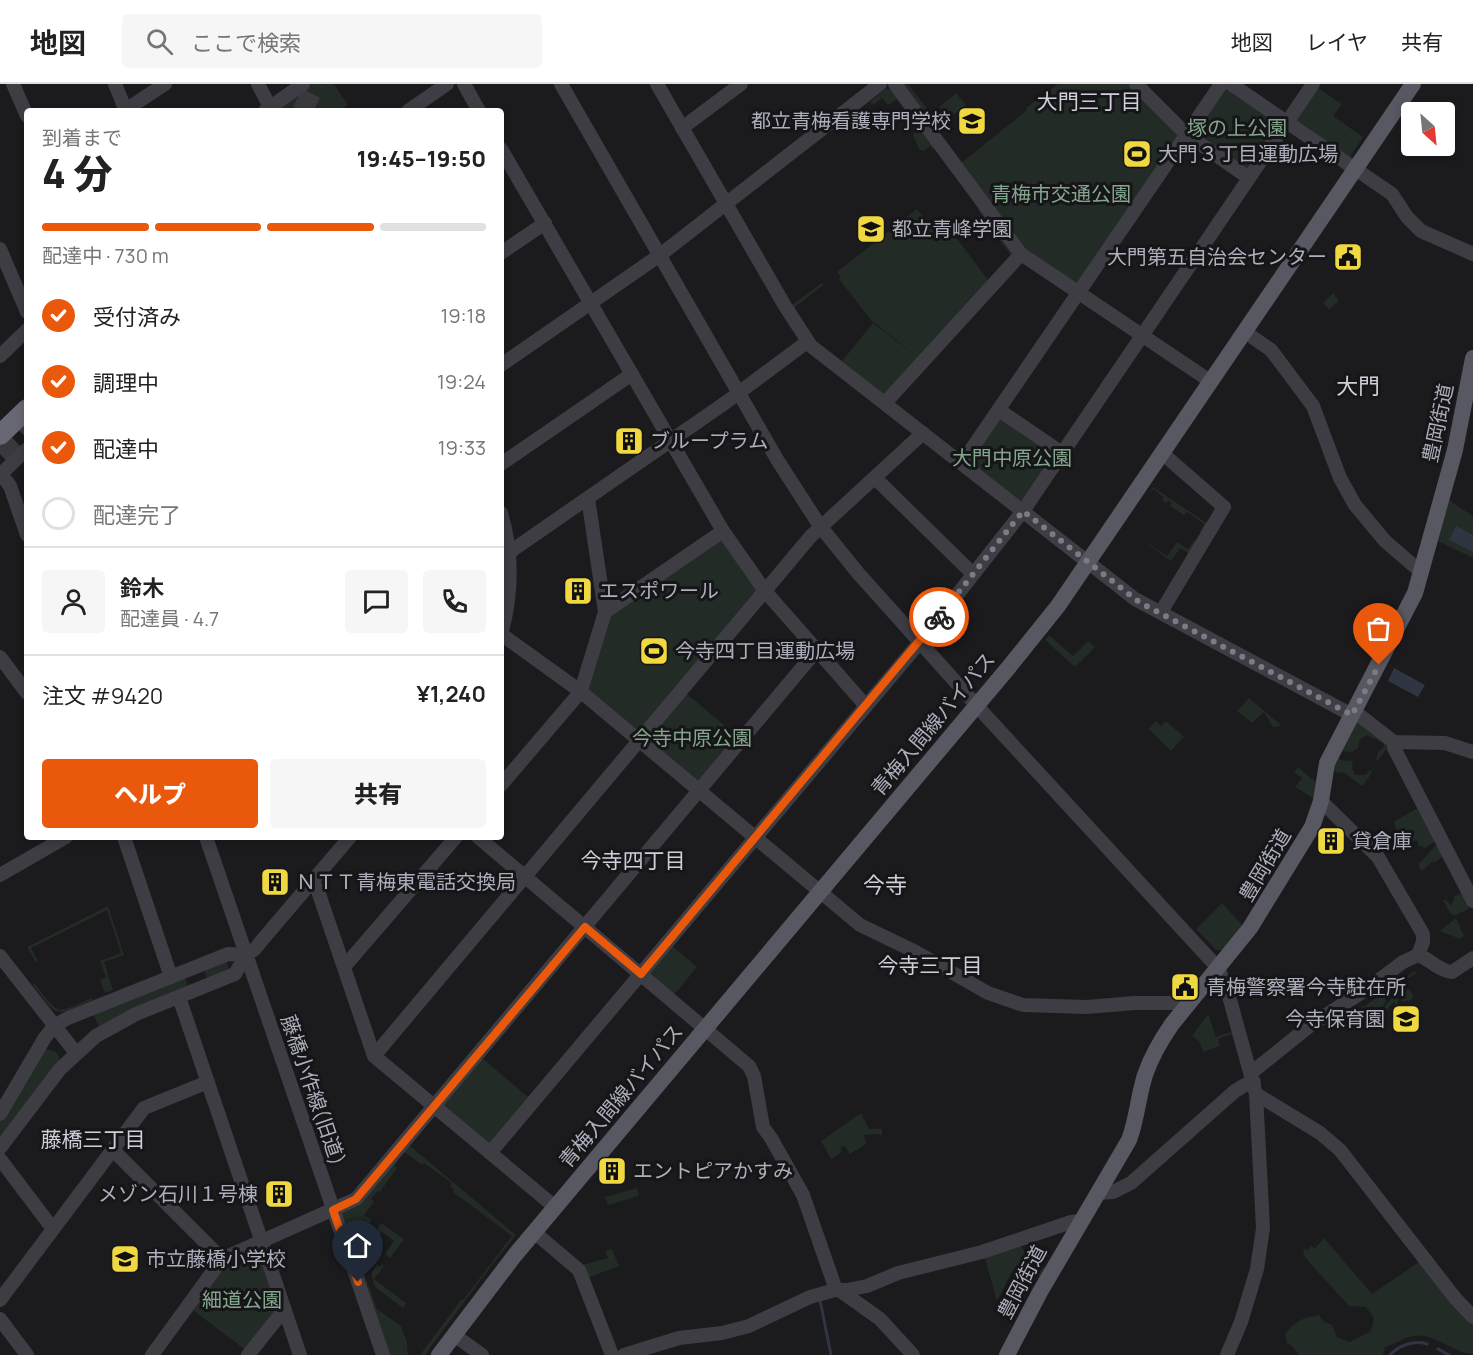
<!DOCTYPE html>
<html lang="ja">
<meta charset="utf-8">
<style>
body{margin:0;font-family:Manrope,"Noto Sans JP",sans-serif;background:#f6f6f6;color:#222;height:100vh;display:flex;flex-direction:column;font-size:22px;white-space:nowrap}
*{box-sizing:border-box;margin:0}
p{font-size:20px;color:#767676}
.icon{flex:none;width:33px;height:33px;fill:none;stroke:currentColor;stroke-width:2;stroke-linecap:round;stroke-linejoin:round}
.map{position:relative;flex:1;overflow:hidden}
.panel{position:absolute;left:24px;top:24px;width:480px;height:732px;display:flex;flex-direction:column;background:#fff;border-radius:6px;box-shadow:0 3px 9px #0003}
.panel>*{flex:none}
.needle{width:39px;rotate:153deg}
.controls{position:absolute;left:1401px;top:18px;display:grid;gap:12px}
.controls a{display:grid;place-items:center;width:54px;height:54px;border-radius:6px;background:#fff;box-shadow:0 3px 9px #0003;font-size:30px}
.pin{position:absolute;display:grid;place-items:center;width:51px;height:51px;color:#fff;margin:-62px -26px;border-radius:50% 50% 50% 0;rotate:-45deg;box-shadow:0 0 6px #0007}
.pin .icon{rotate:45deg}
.courier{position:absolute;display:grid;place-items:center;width:60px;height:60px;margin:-30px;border:4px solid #ea580c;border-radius:50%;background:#fff;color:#222;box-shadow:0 2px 8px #0007}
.headline em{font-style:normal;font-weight:800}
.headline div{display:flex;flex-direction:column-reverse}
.headline{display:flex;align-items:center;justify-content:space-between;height:102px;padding:0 18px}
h1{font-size:39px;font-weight:800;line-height:45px}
.bar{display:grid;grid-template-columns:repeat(4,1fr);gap:9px 6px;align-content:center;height:72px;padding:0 18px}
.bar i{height:8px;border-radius:4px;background:#e0e0e0}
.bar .selected{background:#ea580c}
.bar p{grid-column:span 4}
.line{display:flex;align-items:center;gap:15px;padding:0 18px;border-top:2px solid #e0e0e0}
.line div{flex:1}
.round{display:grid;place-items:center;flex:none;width:63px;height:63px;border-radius:6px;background:#f6f6f6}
ol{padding:0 18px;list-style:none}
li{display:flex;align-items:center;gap:18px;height:66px}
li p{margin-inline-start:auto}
li .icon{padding:6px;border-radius:50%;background:#ea580c;color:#fff;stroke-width:4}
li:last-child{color:#767676}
li i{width:33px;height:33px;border:3px solid #e0e0e0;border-radius:50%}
.action{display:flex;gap:12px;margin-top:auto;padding:12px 18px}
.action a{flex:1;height:69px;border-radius:6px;background:#ea580c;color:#fff;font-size:24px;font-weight:800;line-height:69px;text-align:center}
.action a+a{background:#f6f6f6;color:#222}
header{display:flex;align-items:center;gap:36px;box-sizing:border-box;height:84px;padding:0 30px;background:#fff;border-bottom:2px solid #e0e0e0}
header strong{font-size:28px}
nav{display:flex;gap:33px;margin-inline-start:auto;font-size:21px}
.search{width:420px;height:54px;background:#f6f6f6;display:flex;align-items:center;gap:15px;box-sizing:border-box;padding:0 21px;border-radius:6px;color:#767676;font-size:22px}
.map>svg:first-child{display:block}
.green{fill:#222b25}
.water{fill:#303641}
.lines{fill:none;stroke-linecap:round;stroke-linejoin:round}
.stream{stroke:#303641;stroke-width:3}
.highway-tunnel{stroke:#38383d;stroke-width:20;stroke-dasharray:20 10;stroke-linecap:butt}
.minor{stroke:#3e3d44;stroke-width:14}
.major{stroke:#575861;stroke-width:16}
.highway{stroke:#676873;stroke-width:20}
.done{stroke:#7a7b84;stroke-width:6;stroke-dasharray:0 10.8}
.route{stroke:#ea580c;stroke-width:8}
.labels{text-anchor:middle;stroke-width:6;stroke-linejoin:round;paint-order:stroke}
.poi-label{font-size:20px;fill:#adafbc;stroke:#161518;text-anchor:start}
.park-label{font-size:20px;fill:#85a68e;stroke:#161518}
.street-label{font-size:20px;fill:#adafbc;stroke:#161518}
.neighbourhood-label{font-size:21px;fill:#cecfd8;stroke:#161518}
.quarter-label{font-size:22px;fill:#cecfd8;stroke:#161518}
</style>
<header>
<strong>地図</strong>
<div class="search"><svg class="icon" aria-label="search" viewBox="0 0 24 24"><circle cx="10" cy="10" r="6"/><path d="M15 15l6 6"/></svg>ここで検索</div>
<nav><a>地図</a><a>レイヤ</a><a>共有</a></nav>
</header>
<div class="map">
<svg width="1473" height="1271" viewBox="0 0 1473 1271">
<rect width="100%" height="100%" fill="#1b1a1d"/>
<g class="green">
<path d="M310 0H334L348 21 339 27H280V21Z"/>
<path d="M902 0H908L930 28 926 32Z"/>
<path d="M1058 0H1130L1179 53 1080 199 1076 200 1026 165 961 79 1027 26 1026 24Z"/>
<path d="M1225 2 1280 40 1249 85 1245 86 1194 51Z"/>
<path d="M1316 3 1342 20 1333 32 1363 53 1350 73 1347 74 1295 38V35Z"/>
<path d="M886 5 893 6 912 32V36L897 15 890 20H887L882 14 873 21 870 18Z"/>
<path d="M956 9 966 21 948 35 939 23Z"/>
<path d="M917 43C926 46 933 59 934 68L930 62 924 67 920 66 913 52Z"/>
<path d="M980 124 1013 168V173L886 311 882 312 812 258 791 224 793 220 822 199 823 201 794 224 814 256 842 277 873 239 918 273 871 236 839 195 841 193 837 188 917 125 933 144 943 136 988 196 1010 172V170L978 126Z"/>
<path d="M1333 209 1339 217 1329 226 1323 219Z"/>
<path d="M999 332 1056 371 1024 418 1020 419 970 381V376Z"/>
<path d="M1153 403 1211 442 1205 451 1200 447 1204 440 1187 428 1184 431 1170 422 1172 419 1168 416 1166 419 1162 416 1164 414 1154 405 1149 409Z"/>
<path d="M1447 415 1473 432V474L1438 457Z"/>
<path d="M1138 453 1167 472 1177 458 1188 465 1194 456 1200 460 1192 472 1180 464 1171 477Z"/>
<path d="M721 454 758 505 653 634 637 648 589 607 587 603 609 532Z"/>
<path d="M1049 551 1073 572 1088 557 1095 563 1075 583 1045 556Z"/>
<path d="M687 610 736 651 698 698 648 657V653L683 612Z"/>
<path d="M1249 614 1282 642 1273 643 1264 628 1252 639 1237 627Z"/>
<path d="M1355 636 1389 662 1378 676H1376L1378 668 1384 663V660L1367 651 1360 655 1358 664 1352 668 1341 667Z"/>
<path d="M1156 637 1161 642 1166 637 1184 653 1171 667 1149 645Z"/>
<path d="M1338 673 1341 676 1353 677 1352 684 1355 691H1366L1370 686H1372C1371 691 1366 698 1362 702L1359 700 1345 689 1336 688 1332 684Z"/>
<path d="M1298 683 1318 700 1316 716 1295 703 1302 694 1294 688Z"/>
<path d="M1418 724 1436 757 1425 764 1419 762 1417 756 1407 759 1403 758 1394 740 1395 737Z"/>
<path d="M1435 762H1438L1444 771 1437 777 1431 779 1422 787 1418 781Z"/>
<path d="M1460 809 1462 812H1466L1470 821 1468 825 1454 832 1450 829 1443 816H1446L1451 821 1454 815 1453 813Z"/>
<path d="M1222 819 1243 842 1227 866H1216L1196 845Z"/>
<path d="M108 822 124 871 104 878 113 906 105 909 100 896 106 893 100 877 121 869 107 826 31 864 38 877 36 878 27 863Z"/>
<path d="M1456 834 1464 852 1460 855 1440 847Z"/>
<path d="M671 861 697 883 674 911 651 892 650 886Z"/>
<path d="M224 877 227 879 229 885 208 897 203 884Z"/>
<path d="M1413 888H1418L1400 899 1398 907 1396 908 1393 906V909L1388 910V914L1385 913 1386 917 1382 924 1375 927 1374 923 1371 922 1369 927 1372 930 1379 929 1392 914 1398 915V919L1395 921V917C1385 925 1383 940 1367 933L1362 924Z"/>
<path d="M184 891 189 905 100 945 92 928Z"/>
<path d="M35 900C61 933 54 930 92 914L93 916C53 932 60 936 33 901Z"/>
<path d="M1405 904 1406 907 1408 904 1414 912 1408 918 1407 916 1403 918 1400 913 1401 907Z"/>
<path d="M1208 930 1216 953 1231 948 1232 950 1218 955 1220 962 1203 968 1199 957 1192 952Z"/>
<path d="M45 965 55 967 59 972V979L0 1058V1037L40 970Z"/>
<path d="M478 975H483L528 1013 488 1061 442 1023Z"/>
<path d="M861 1029 869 1045H882V1053L880 1050 864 1051 866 1060 850 1070 845 1062 840 1064 842 1068 831 1075 821 1057Z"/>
<path d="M409 1061 516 1151 479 1198 425 1271H420L461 1216H463L512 1152 453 1108 454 1106 450 1102 452 1099 424 1079 422 1081 404 1068Z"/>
<path d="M396 1075 398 1076 394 1081 397 1084 380 1108 378 1107 371 1115 374 1118 364 1131 372 1136 366 1144 357 1147 346 1141 341 1129Z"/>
<path d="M637 1104 639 1112 608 1121 605 1113Z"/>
<path d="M381 1139 404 1155 390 1174 385 1170 394 1157 382 1148 378 1152 374 1149Z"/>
<path d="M1324 1154 1372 1210 1422 1176 1473 1238V1270C1452 1269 1434 1248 1413 1252 1403 1254 1395 1260 1385 1263L1383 1271H1299L1293 1263 1287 1259 1285 1251C1293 1238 1303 1233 1319 1231L1323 1237 1332 1241 1337 1253 1350 1258 1371 1247 1374 1234 1366 1223 1349 1222 1308 1177 1303 1170 1305 1164 1308 1166 1311 1162 1315 1164Z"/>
<path d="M359 1159 362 1167 358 1172 377 1225 401 1242 407 1258 408 1271H390L354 1166Z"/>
<path d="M1019 1159 1032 1178 1047 1185 1042 1194 1026 1186 1014 1184 997 1217 984 1171Z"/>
<path d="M257 1165 261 1167 278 1224 249 1264 244 1265 194 1227 193 1223 225 1182Z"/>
<path d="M612 1165 619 1182 587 1194 579 1182 608 1174 605 1167Z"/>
<path d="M382 1180 384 1182 374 1195 406 1219 403 1224 375 1203 371 1190 377 1181 380 1183Z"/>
</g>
<g class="water">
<path d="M1456 442 1473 451V468L1449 456Z"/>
<path d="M1394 584 1425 601 1418 613 1388 597Z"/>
</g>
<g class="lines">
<g class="stream">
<path d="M820 1216 831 1271"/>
<path d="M1438 1265 1449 1271"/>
<path d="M1390 1271C1399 1261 1414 1256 1427 1260"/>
</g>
<g class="highway-tunnel">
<path d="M302 27 316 0"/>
<path d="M0 370 27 344"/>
</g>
<g class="minor">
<path d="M13 0 27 32"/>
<path d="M115 0 126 27"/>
<path d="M258 0 272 27"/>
<path d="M464 0 479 27"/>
<path d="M561 0 778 377 820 442 858 489 987 633 1218 884 1227 905 1256 1010 1263 1144 1257 1185 1241 1238 1227 1271"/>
<path d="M657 0 785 222 811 262 1135 515 1352 631"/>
<path d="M895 0 1021 170 1210 297"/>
<path d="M1136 0 1186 50 1249 94"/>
<path d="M1231 0 1392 110 1407 133 1421 147 1473 170"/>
<path d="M124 27 165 0"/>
<path d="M265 27 303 0"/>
<path d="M408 27 447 0"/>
<path d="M682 44 741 0"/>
<path d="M501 65 723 447 765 507 866 622"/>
<path d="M0 165 27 228"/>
<path d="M501 169 545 139"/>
<path d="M1245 248 1271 266 1313 322 1340 394 1355 421 1385 457 1421 488"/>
<path d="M0 272 27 246"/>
<path d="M501 281 660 171 880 0"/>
<path d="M885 319 1021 170"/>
<path d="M999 326 1062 369"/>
<path d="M962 379 1221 0"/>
<path d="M501 380 632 290"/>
<path d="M1 390 10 402 27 451"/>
<path d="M0 391 27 365"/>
<path d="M875 394 973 490"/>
<path d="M501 429C513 469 512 511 501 551"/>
<path d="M501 474 725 319 807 258"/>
<path d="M605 528 723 447"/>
<path d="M1161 528 1224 423 1162 369"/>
<path d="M501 550 580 607 860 841 916 868 988 909 1023 921 1087 923 1134 919H1189"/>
<path d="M0 573 27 609"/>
<path d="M1354 627 1394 658 1445 659 1473 668"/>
<path d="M1394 658V664L1473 817"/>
<path d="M501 701 577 612 583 600 605 528 588 414"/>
<path d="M1321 717 1378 773 1423 850V858L1418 871"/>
<path d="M124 753 171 893"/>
<path d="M206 753 383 1271"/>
<path d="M478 753 749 982 754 992 763 1043 771 1054 803 1111 835 1203 880 1235 913 1271"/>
<path d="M0 791 66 753"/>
<path d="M312 797 318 807 374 972 555 1123"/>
<path d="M0 872 76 969"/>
<path d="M344 883 456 753"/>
<path d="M179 913 300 1271"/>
<path d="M374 972 811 452 923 349"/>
<path d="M1251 989 1312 940 1367 905 1403 878 1418 871C1430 875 1439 887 1452 888L1473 874"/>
<path d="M1256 1010 1320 1049 1340 1066 1455 1214 1473 1233"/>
<path d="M0 1030 44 955 54 942 68 934 228 870 246 871"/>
<path d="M0 1064 60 985 96 952 136 930 235 890 246 871 255 865 263 855 350 753"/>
<path d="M113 1066 222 1175"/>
<path d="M490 1069 920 558 1023 427 1313 0"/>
<path d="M0 1075 53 1145"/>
<path d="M1097 1109 1113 1108 1131 1099 1235 1007 1245 1001 1254 998"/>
<path d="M534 1148 579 1186 612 1271"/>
<path d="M0 1216 144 1024 208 998"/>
<path d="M0 1235 27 1271"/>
<path d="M454 1251 482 1271"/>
<path d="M152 1271 222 1175 356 1115 816 567"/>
<path d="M248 1271 284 1226"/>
<path d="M624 1271 679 1254 722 1249 749 1242 810 1213 835 1206H847L867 1202 898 1189 982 1168 1071 1138 1080 1137"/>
</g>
<g class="major">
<path d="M439 1271 515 1171 1009 583 1058 522 1413 0"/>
<path d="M1007 1271 1040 1208 1129 1056C1137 1035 1138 1013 1145 991 1151 973 1161 956 1172 940L1250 844 1312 743 1321 717 1327 679 1415 509 1455 366 1473 274"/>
</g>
<path class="highway" d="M0 351 27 325"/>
</g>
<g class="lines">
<path class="done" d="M939 533 1023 427 1139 518 1352 631 1379 581"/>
<path class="route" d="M358 1198 333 1126 356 1115 585 843 641 890 939 533"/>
</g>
<defs>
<g id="school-square" transform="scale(1.5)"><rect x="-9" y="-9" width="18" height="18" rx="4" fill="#efd840" stroke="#161518"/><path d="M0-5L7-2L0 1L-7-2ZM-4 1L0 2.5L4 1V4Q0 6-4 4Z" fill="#111"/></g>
<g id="stadium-square" transform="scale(1.5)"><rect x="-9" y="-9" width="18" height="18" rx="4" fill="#efd840" stroke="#161518"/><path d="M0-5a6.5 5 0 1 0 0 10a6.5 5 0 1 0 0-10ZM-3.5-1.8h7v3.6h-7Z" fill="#111"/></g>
<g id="civic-square" transform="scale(1.5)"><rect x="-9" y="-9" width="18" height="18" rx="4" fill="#efd840" stroke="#161518"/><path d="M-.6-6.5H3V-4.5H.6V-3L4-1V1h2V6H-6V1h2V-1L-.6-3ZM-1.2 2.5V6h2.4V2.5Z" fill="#111"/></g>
<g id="building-square" transform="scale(1.5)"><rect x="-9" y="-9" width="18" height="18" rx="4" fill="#efd840" stroke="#161518"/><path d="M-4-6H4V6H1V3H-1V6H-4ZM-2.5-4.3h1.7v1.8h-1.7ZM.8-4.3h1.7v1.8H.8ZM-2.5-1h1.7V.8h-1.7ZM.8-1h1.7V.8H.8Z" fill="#111"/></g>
</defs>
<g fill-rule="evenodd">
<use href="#school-square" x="972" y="37"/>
<use href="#stadium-square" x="1137" y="70"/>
<use href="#school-square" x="871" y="145"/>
<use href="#civic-square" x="1348" y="173"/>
<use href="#building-square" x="629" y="357"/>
<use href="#building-square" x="578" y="507"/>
<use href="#stadium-square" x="654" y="567"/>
<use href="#building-square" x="1331" y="757"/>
<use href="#building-square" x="275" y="798"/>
<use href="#civic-square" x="1185" y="903"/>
<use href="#school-square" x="1406" y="935"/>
<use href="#building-square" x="612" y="1087"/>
<use href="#building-square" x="279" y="1110"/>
<use href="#school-square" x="125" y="1175"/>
</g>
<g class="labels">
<g class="poi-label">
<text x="951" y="44" text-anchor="end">都立青梅看護専門学校</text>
<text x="1158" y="77">大門３丁目運動広場</text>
<text x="892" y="152">都立青峰学園</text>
<text x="1327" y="180" text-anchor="end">大門第五自治会センター</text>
<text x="650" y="364">ブループラム</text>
<text x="599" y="514">エスポワール</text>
<text x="675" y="574">今寺四丁目運動広場</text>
<text x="1352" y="764">貸倉庫</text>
<text x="296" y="805">ＮＴＴ青梅東電話交換局</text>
<text x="1206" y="910">青梅警察署今寺駐在所</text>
<text x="1385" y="942" text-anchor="end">今寺保育園</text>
<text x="633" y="1094">エントピアかすみ</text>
<text x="258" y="1117" text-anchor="end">メゾン石川１号棟</text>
<text x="146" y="1182">市立藤橋小学校</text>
</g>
<g class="park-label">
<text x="1237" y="51">塚の上公園</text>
<text x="1061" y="117">青梅市交通公園</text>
<text x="1012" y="381">大門中原公園</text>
<text x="692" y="661">今寺中原公園</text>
<text x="242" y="1223">細道公園</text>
</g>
<g class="street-label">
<text transform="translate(1438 339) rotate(-78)" y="7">豊岡街道</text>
<text transform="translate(933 640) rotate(-50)" y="7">青梅入間線バイパス</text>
<text transform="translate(1265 781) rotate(-59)" y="7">豊岡街道</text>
<text transform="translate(313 1006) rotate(71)" y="7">藤橋小作線(旧道)</text>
<text transform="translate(621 1012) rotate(-50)" y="7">青梅入間線バイパス</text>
<text transform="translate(1022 1198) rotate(-62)" y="7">豊岡街道</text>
</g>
<g class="neighbourhood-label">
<text x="1089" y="25">大門三丁目</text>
<text x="633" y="784">今寺四丁目</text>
<text x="930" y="889">今寺三丁目</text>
<text x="93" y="1063">藤橋三丁目</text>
</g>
<g class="quarter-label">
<text x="1358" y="310">大門</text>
<text x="885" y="809">今寺</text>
</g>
</g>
</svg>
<div class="controls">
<a><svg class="needle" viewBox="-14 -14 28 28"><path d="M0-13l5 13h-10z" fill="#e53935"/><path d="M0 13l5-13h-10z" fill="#767676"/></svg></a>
</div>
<div class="pin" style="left:1379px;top:581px;background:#ea580c"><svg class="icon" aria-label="bag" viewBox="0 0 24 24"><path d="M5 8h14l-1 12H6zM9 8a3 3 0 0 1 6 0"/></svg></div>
<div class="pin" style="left:358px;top:1198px;background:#1f2937"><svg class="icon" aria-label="home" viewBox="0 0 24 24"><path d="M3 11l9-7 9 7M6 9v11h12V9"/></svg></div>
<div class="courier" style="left:939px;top:533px"><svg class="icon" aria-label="bike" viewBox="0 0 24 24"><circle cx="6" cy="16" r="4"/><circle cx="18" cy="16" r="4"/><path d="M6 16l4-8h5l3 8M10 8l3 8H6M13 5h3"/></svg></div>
<section class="panel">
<div class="headline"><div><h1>4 分</h1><p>到着まで</p></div><em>19:45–19:50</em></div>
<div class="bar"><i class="selected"></i><i class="selected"></i><i class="selected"></i><i></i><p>配達中 · 730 m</p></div>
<ol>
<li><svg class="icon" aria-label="check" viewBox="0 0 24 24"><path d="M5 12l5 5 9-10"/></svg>受付済み<p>19:18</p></li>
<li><svg class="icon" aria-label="check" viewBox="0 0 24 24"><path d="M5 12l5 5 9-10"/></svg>調理中<p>19:24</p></li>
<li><svg class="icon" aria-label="check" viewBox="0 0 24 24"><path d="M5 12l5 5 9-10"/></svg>配達中<p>19:33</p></li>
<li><i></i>配達完了</li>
</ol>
<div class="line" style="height:108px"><a class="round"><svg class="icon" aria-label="person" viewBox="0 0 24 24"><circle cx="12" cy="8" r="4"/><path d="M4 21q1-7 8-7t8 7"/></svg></a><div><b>鈴木</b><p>配達員 · 4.7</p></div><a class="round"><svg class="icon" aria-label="chat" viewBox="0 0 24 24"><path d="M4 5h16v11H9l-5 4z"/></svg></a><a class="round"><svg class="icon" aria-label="phone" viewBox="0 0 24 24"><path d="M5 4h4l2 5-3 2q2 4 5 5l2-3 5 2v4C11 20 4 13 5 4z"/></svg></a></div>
<div class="line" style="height:78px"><div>注文 #9420</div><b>¥1,240</b></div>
<div class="action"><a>ヘルプ</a><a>共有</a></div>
</section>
</div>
